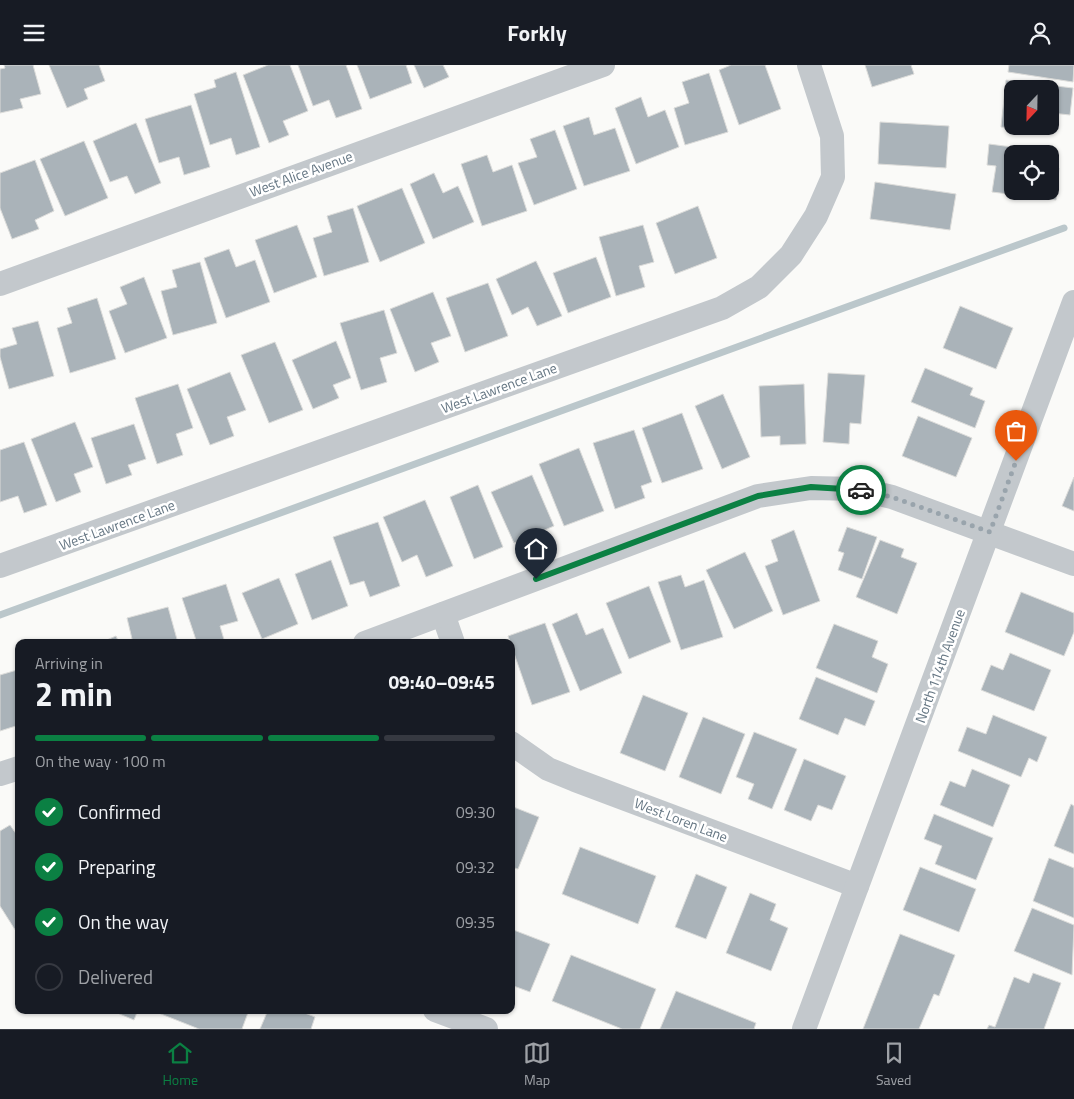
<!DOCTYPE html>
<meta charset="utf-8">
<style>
body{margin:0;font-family:"Titillium Web",sans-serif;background:#20242c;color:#f1f3f6;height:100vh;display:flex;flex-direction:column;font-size:19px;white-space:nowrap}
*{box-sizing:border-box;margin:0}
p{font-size:16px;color:#9ea1a6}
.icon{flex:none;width:28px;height:28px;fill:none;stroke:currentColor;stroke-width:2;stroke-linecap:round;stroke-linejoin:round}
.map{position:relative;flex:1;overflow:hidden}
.sheet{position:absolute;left:15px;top:574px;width:500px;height:375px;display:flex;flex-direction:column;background:#171b24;border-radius:10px;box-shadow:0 1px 4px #0004}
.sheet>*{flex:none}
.needle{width:32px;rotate:202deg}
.controls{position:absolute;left:1004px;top:15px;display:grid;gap:10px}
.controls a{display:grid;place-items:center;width:55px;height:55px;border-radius:10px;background:#171b24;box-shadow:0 1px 4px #0004;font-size:25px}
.pin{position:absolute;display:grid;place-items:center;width:42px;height:42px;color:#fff;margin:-51px -21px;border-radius:50% 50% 50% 0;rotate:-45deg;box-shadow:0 0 5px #0007}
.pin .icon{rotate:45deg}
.courier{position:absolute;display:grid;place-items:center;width:50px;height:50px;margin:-25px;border:4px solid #0b8043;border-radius:50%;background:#fff;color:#222;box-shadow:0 1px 6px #0007}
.summary em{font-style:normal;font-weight:700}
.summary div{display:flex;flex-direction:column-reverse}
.summary{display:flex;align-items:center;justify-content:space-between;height:85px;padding:0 20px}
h1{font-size:32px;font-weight:700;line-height:38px}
.bar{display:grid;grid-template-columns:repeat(4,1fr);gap:8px 5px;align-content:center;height:60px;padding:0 20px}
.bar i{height:6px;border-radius:4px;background:#363941}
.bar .selected{background:#0b8043}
.bar p{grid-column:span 4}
ol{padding:0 20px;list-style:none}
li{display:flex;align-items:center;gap:15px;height:55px}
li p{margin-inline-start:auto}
li .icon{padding:5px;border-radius:50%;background:#0b8043;color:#fff;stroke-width:4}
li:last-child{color:#9ea1a6}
li i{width:28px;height:28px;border:2px solid #363941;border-radius:50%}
header{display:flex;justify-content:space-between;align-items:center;height:65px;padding:0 20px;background:#171b24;font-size:22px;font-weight:700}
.tab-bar{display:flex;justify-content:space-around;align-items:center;height:70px;border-top:1px solid #363941;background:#171b24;font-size:14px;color:#9ea1a6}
.tab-bar a{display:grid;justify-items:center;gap:2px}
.tab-bar .selected{color:#0b8043}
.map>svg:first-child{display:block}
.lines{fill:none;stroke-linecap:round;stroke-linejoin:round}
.stream{stroke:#bbc7cb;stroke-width:7}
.building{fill:#aab3b9;stroke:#dcdcda;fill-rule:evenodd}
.minor{stroke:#c3c8cc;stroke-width:24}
.done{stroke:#99a4ac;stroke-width:5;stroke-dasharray:0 9}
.route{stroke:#0b8043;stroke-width:6}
.labels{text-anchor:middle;stroke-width:5;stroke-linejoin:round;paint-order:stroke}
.street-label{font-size:14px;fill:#657683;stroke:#fff}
</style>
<header><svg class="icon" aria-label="menu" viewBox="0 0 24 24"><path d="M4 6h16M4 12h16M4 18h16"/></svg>Forkly<svg class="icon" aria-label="person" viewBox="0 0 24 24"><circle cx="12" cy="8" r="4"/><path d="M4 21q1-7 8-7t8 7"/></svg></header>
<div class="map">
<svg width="1074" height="964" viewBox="0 0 1074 964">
<rect width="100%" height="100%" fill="#fafaf8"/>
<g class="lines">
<path class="stream" d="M0 550 1064 163"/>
</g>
<g class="building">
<path d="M4 0H33L41 29 20 34 23 43 0 48V4L5 3Z"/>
<path d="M49 0H99L105 16 84 24 88 34 67 43Z"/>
<path d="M268 0H290L308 46 283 56 289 70 269 78 243 10Z"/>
<path d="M298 0H346L362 44 336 53 329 35 313 41Z"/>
<path d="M357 0H406L412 18 370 34Z"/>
<path d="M414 0H443L449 12 424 23Z"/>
<path d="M731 0H765L781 44 739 60 719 5Z"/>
<path d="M865 0H911L914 9 872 22Z"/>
<path d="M1009 0H1074L1073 17 1008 7Z"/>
<path d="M236 7 260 82 236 90 231 73 210 80 194 29 216 22 214 15Z"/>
<path d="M709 8 728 67 685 80 674 43 689 38 682 17Z"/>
<path d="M1006 15 1073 23 1070 50 1052 48 1050 68 1001 62ZM1012 24H1050V61H1012Z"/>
<path d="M641 32 648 52 665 45 679 82 636 99 615 43Z"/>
<path d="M191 40 210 102 184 110 179 92 159 98 145 54Z"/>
<path d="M589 52 594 70 615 63 630 106 584 121 563 61Z"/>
<path d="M880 57 949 61 946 103 878 99Z"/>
<path d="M136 58 161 118 135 129 127 111 110 117 93 76Z"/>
<path d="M555 65 577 124 534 140 518 98 537 92 530 74Z"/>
<path d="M84 76 108 133 65 151 40 94Z"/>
<path d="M989 79 1043 86V89H1012V126H1050V102L1059 103 1056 135 992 127 996 101 987 100Z"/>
<path d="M487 90 493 107 512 100 527 146 482 161 461 99Z"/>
<path d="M35 95 54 146 35 155 39 164 12 174 0 143V108Z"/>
<path d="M434 108 443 128 458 121 474 157 433 174 410 119Z"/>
<path d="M875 117 956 129 950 165 870 154Z"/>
<path d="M402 123 425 178 380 197 357 141Z"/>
<path d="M698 141 717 193 675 209 656 158Z"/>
<path d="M353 143 369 197 324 211 313 173 332 167 327 151Z"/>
<path d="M297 160 317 212 274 228 255 175Z"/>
<path d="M643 160 654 197 639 201 645 222 616 231 599 172Z"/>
<path d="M229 184 236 202 255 195 270 237 226 253 204 193Z"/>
<path d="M596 192 611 232 568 248 553 208Z"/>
<path d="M536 196 562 251 537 261 528 242 512 250 496 214Z"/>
<path d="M200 197 217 258 173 270 161 226 177 222 172 205Z"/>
<path d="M144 212 167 273 125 288 109 246 127 239 120 222Z"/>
<path d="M488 218 508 271 465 287 446 233Z"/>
<path d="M433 227 451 271 431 278 439 297 415 307 390 244Z"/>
<path d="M97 233 116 294 70 308 57 263 72 258 67 243Z"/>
<path d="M960 241 1013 263 996 304 943 283Z"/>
<path d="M384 245 397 288 380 293 387 317 361 325 340 258Z"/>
<path d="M38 256 54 311 9 324 0 292V284L17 279 12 263Z"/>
<path d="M336 276 351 313 333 320 339 333 313 344 292 295Z"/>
<path d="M275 277 303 345 269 358 241 290Z"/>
<path d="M925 303 973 323 970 330 985 336 975 363 911 337Z"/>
<path d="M230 307 246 345 227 352 234 371 210 380 187 324Z"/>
<path d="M828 308 865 310 861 359 850 358 849 379 823 377Z"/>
<path d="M178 319 193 363 176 369 183 390 157 399 135 333Z"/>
<path d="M804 319 806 379 780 380V371L761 372 759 321Z"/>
<path d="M723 329 750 392 722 404 695 341Z"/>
<path d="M682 348 703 404 662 418 642 363Z"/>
<path d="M918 351 972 373 956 412 902 391Z"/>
<path d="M75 357 93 402 74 409 81 427 56 437 31 374Z"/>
<path d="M134 359 146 394 128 400 132 410 106 419 91 373Z"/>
<path d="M634 365 652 417 641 421 645 433 615 444 593 378Z"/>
<path d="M24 377 47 440 24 448 18 431 0 437V385Z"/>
<path d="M579 383 604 446 564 461 539 399Z"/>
<path d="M532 410 554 461 514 478 491 427Z"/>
<path d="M1074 412V446L1062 441Z"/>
<path d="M478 420 503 482 474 494 450 432Z"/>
<path d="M425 435 453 501 426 512 417 490 402 497 383 452Z"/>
<path d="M378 457 400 521 370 532 364 516 350 520 333 472Z"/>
<path d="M847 462 877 472 862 514 838 505 844 488 838 486Z"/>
<path d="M794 465 820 536 783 550 765 501 778 496 771 475Z"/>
<path d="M880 475 904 484 901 492 917 498 897 549 856 532Z"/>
<path d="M745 487 773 546 734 564 706 505Z"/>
<path d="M331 495 348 541 312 555 295 509Z"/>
<path d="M681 510 685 522 704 515 723 572 681 585 658 517Z"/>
<path d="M279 513 298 559 262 574 242 528Z"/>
<path d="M226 519 238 556 220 561 225 578H197L182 533Z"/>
<path d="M649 521 671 577 629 594 606 538Z"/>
<path d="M1021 527 1074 548V567L1064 591 1005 567Z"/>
<path d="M168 542 178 578H133L127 553Z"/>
<path d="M577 548 586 570 603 563 622 608 580 626 552 559Z"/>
<path d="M545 558 570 627 532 640 508 571Z"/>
<path d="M834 559 878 576 872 592 888 599 877 628 816 603Z"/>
<path d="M116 571 119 578H100Z"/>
<path d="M1010 588 1051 605 1034 646 981 625 991 600 1003 605Z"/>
<path d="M17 605 19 660 0 666V610Z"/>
<path d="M816 612 875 636 865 661 845 653 838 670 799 654Z"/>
<path d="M643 630 688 648 665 706 620 688Z"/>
<path d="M993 650 1047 672 1037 697 1029 693 1021 712 958 686 967 662 986 669Z"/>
<path d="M703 652 745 669 721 729 679 712Z"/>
<path d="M754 667 797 684 772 744 748 734 754 719 736 712Z"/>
<path d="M804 694 846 711 832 745 818 740 811 756 784 745Z"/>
<path d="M972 704 1010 720 993 762 940 740 950 716 965 722Z"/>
<path d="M1071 739 1074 741V789L1054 781Z"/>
<path d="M511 741 539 752 518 804 511 802Z"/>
<path d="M934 749 993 773 976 815 935 799 942 781 924 774Z"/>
<path d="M10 760 19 773V871L0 841V766Z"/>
<path d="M580 782 656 811 638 859 562 829Z"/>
<path d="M1049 793 1074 803V853L1033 836Z"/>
<path d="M920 802 976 824 959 867 903 845Z"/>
<path d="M696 809 727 822 706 874 675 862Z"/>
<path d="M750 828 776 839 770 855 788 863 771 906 726 888Z"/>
<path d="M1032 843 1074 860 1072 910 1014 886Z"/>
<path d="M511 864 550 879 530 927 511 920Z"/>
<path d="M900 869 955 890 939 931 934 929 919 964H863Z"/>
<path d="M571 890 656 924 640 964H622L552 936Z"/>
<path d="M1033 908 1061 918 1044 964H987L989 960 995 962 1014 912 1029 918Z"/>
<path d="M676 926 756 958 754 964H660Z"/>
<path d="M110 945H138L134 955Z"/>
<path d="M157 945H249L242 964H199L156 947Z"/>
<path d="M268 945H297L315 952 311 964H260Z"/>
</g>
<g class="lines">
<g class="minor">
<path d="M0 219 603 0"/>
<path d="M0 501 722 243 759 222 791 190 816 151 833 112 832 71 809 0"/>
<path d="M443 549 453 578"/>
<path d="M365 578 758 431 811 423 858 424 892 432 1074 499"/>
<path d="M511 678 548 704 575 715 857 821"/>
<path d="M0 709 19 703"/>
<path d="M435 945 486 964"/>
<path d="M804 964 1074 237"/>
</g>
</g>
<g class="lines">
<path class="done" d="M861 425 892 432 990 467 1016 396"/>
<path class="route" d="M536 514 758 431 811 422 861 425"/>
</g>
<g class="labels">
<g class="street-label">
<text transform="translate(301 109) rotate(-20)" y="5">West Alice Avenue</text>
<text transform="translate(499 323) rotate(-20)" y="5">West Lawrence Lane</text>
<text transform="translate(117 460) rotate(-20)" y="5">West Lawrence Lane</text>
<text transform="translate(940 601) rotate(-70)" y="5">North 114th Avenue</text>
<text transform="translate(681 755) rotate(21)" y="5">West Loren Lane</text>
</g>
</g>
</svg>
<div class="controls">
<a><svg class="needle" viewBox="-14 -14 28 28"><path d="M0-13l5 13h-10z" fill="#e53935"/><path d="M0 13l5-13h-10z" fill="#9ea1a6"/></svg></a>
<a><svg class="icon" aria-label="locate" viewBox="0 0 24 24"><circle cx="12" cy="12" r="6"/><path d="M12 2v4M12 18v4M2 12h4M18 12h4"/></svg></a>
</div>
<div class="pin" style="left:1016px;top:396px;background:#ea580c"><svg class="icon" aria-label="bag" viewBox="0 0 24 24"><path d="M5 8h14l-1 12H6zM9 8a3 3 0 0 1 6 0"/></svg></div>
<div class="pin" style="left:536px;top:514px;background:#1f2937"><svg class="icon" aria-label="home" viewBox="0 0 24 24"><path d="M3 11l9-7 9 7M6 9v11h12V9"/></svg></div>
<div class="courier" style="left:861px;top:425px"><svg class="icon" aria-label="car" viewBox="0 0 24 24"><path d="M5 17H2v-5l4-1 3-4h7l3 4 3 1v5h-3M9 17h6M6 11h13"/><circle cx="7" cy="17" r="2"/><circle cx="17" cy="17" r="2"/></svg></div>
<section class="sheet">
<div class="summary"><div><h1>2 min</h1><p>Arriving in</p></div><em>09:40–09:45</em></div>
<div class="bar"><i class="selected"></i><i class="selected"></i><i class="selected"></i><i></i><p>On the way · 100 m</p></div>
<ol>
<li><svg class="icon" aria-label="check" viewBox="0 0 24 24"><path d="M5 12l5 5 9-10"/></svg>Confirmed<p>09:30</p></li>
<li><svg class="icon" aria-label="check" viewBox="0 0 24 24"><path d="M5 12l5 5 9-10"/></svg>Preparing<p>09:32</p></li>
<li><svg class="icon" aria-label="check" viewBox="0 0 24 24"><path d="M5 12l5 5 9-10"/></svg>On the way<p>09:35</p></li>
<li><i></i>Delivered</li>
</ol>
</section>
</div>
<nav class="tab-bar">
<a class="selected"><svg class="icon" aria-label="home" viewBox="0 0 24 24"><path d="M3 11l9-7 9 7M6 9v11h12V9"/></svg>Home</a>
<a><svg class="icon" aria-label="map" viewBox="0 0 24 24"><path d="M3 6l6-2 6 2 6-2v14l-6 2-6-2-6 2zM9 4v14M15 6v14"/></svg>Map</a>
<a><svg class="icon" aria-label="saved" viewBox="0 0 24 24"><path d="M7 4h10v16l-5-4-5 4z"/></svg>Saved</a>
</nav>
